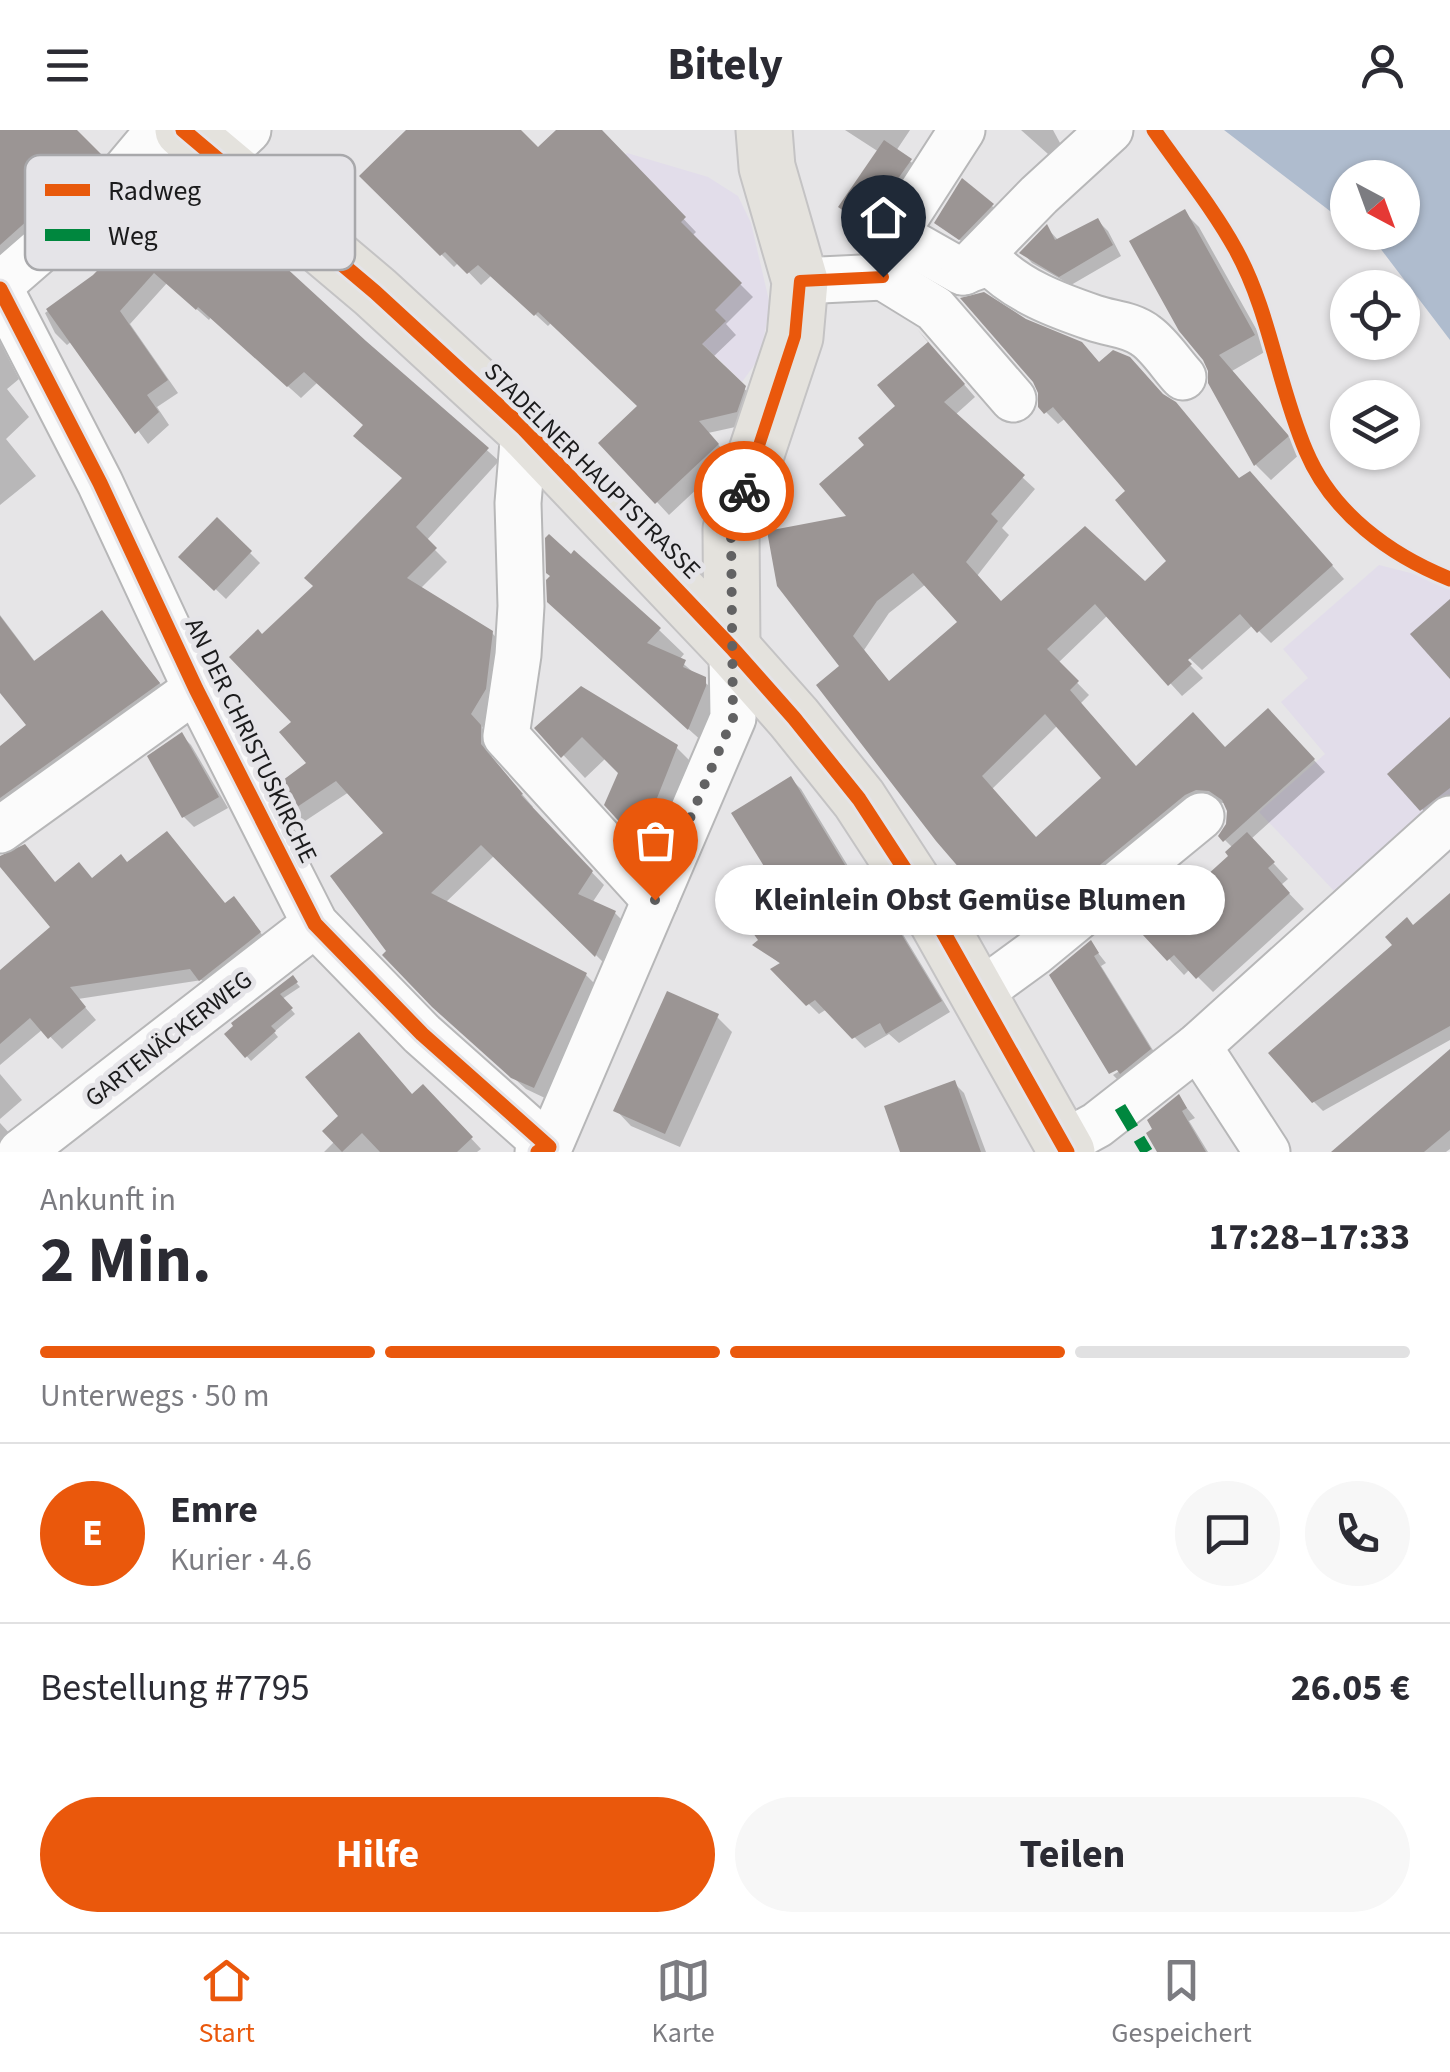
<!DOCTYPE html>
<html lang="de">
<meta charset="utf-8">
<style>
body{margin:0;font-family:"Source Sans 3",sans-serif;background:#f7f7f7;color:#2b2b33;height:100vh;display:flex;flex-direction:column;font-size:38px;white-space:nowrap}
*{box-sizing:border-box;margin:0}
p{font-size:32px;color:#7c7c81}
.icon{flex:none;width:55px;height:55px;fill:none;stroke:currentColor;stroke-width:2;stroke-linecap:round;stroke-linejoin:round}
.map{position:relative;height:1022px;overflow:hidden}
.details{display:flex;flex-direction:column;background:#fff;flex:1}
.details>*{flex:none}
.needle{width:65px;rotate:139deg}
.buttons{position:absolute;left:1330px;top:30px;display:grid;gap:20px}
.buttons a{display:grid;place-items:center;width:90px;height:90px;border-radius:50%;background:#fff;box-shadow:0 2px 8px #0004;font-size:50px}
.pin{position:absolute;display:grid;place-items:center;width:85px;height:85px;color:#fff;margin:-102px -42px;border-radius:50% 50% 50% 0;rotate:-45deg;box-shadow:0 0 10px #0007}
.pin .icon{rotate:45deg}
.courier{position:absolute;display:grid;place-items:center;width:100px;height:100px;margin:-50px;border:8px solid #ea580c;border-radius:50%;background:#fff;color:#222;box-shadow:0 2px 12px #0007}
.bubble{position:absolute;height:70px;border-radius:35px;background:#fff;box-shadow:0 2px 8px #0004;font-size:32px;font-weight:700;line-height:70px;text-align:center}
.overview em{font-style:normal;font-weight:700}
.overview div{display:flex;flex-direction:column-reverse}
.overview{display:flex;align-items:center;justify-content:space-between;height:170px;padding:0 40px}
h1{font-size:65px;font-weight:700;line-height:75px}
.bar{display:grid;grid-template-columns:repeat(4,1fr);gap:15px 10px;align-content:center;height:120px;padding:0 40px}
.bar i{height:12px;border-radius:8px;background:#e1e1e2}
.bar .current{background:#ea580c}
.bar p{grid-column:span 4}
.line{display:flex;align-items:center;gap:25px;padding:0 40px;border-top:2px solid #e1e1e2}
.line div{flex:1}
.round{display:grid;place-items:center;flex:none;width:105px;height:105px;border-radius:52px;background:#f7f7f7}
.action{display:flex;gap:20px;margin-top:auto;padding:20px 40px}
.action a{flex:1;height:115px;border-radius:60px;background:#ea580c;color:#fff;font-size:40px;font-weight:700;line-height:115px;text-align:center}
.action a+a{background:#f7f7f7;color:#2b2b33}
header{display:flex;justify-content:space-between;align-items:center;height:130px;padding:0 40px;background:#fff;font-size:45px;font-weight:700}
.tab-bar{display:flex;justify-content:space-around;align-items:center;height:140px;border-top:2px solid #e1e1e2;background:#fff;font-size:28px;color:#7c7c81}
.tab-bar a{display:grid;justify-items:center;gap:5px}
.tab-bar .current{color:#ea580c}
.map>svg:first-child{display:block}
.education{fill:#e2ddea}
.water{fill:#afbcce}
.shadow{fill:#0003;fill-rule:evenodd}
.building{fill:#9b9594;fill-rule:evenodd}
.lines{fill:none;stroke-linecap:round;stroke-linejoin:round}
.minor-casing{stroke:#b7b7b8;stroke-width:49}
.major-casing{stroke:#c4c3c4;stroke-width:59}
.minor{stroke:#fbfbfb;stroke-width:45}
.major{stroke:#e4e2dd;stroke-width:55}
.quiet{stroke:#00873e;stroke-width:12;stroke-dasharray:25 12;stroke-linecap:butt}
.cycleway-casing{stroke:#e5e4e8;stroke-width:21}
.cycleway{stroke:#e8590c;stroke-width:15}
.done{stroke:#626263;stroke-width:10;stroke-dasharray:0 18}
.route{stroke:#ea580c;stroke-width:12}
.labels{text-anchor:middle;stroke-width:10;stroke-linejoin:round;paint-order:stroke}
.street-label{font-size:25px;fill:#1b1b1c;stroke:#e5e4e8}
.key{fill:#e5e4e8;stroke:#a8a8ab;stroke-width:2.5}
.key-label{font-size:28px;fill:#1b1b1c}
</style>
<header><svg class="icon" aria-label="menu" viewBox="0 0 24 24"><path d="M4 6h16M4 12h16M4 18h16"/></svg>Bitely<svg class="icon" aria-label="person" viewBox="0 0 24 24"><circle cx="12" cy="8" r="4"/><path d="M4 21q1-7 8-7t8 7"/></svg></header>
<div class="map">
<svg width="1450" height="1022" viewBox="0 0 1450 1022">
<rect width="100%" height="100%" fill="#e6e5e7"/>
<g class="education">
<path d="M627 23 708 47 738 66 751 93 770 175 760 227 742 252 567 82Z"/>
<path d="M1379 435 1450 453V667L1335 762 1259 682 1325 624 1281 572 1308 548 1283 519Z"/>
</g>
<path class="water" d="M1224 0H1450V210L1380 118 1359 103 1402 102V48H1348L1347 94Z"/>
<g class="shadow">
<path d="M0 0H72L110 37 0 130Z"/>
<path d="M446 0H518L538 21 559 0H599L696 102 692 106 753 167 726 194 736 205 712 228 757 271 749 294 708 303 730 328 669 385 657 372 641 277 552 192 548 196 492 145 481 155 459 132 454 137 363 46Z"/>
<path d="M845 0H910L896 21 915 35 870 97 846 81 879 22Z"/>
<path d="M1021 0H1053L1066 24 1057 32Z"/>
<path d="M992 76 1002 86 970 118 937 92Z"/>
<path d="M207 77 260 109 272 121 269 125 499 331 426 411 447 432 420 459 492 503 504 516 498 572 482 598 492 610V629L533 677 531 679 604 755 592 773 615 783 627 795 607 836 495 725 445 773 586 845 598 857 547 969 526 959 448 889 389 821 386 703 349 662 302 693 290 681 310 634 262 507 316 456 405 349 366 296 318 252 301 268 211 187 209 190 167 153 130 194 178 263 157 277 169 295 148 314 72 211 67 215 55 203 45 183 94 147Z"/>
<path d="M1184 82 1199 97 1268 220 1232 241 1302 322 1271 350 1256 335 1211 253Z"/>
<path d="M1098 91 1108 101 1121 126 1071 155 1032 133 1023 123 1047 98 1059 111Z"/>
<path d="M0 212 19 249 7 259 29 287 6 309 36 346 0 375Z"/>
<path d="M929 214 975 267 955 285 1035 359 1002 398 1009 405 977 446 1002 473 1145 455 1170 432 1129 361 1066 288 1058 294 1046 282 1100 234 1240 350 1262 356 1344 449 1271 513 1253 495 1202 540 1185 524 1182 527 1203 548 1182 566 1108 485 1058 533 1089 565 1080 574 1137 639 1226 620 1280 593 1325 642 1251 709 1288 749 1281 755 1304 779 1213 862 1190 839 1184 845 1146 804 1232 726 1233 718 1221 706 1228 695 1229 680 1224 673 1209 672 1030 814 1017 802 842 537 850 387 868 315 899 276ZM926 454 961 492 890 553 864 520 889 483ZM1058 595 1105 648 1037 710 992 659Z"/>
<path d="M217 390 260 433 226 469 182 427Z"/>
<path d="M102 483 173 569 0 694V619L29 596 0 559V485L36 533Z"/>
<path d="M575 497 659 500 684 524 679 530 730 574 714 622Z"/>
<path d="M1450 590V679L1435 692 1422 679Z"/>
<path d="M538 598 676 617 698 639 665 726 650 720 627 697 621 643 606 628 585 648Z"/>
<path d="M181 605 191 615 228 678 194 697 184 687 150 627Z"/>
<path d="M791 649 801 659 873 777 880 772 890 783 950 882 899 913 889 904 865 918 827 879 819 884 774 840 782 835 756 815 795 781Z"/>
<path d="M0 728 56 754 93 750 128 734 226 775 234 769 271 816 213 861 202 850 78 869 96 890 62 919 43 899 0 935V843L53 797 0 733Z"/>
<path d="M1450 767V910L1323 981 1314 972 1414 798Z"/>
<path d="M1091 814 1106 833 1101 836 1159 930 1120 952 1113 945 1129 935 1110 941Z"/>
<path d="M292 848 300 857 282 869 295 884 274 902 278 907 251 931 228 905Z"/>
<path d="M717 887 732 902 680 1017 631 996 616 980Z"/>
<path d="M1450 922V1019L1446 1022H1335Z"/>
<path d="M0 944 22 970 0 989Z"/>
<path d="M954 953 964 963 986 1022H903Z"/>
<path d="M423 957 481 1019 477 1022H324L335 1011 413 967Z"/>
<path d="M1179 968 1195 988 1189 991 1208 1022H1160Z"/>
<path d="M0 993 12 1006 0 1016Z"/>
</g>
<g class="building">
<path d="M0 0H77L103 26 62 66 58 63 0 115Z"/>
<path d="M406 0H521L538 17 556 0H602L686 87 681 92 742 153 715 180 726 191 702 214 746 256 737 282 699 291 719 314 655 374 598 313 637 276 538 182 534 186 478 135 467 144 445 122 440 126 359 46Z"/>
<path d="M884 10 912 29 865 95 838 77Z"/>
<path d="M165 34 207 74 214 67 262 107 258 112 366 211 489 318 416 397 437 418 407 448 493 501 486 559 471 584 481 595V614L523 664 521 665 593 741 578 764 616 781 595 827 481 715 431 763 587 843 534 958 511 948 432 877 382 825 386 821 330 746 383 703 336 651 288 683 275 656 306 633 279 602 291 592 229 527 258 499 262 504 313 456 304 448 402 348 353 306 363 295 304 242 287 257 198 177 196 180 154 143 120 181 168 250 147 265 159 282 135 304 46 179 93 145 124 113 107 97 127 79Z"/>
<path d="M962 48 994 74 959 110 934 93Z"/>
<path d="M1185 79 1255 205 1219 225 1289 306 1254 336 1208 253V241L1203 230 1179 201 1129 111Z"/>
<path d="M1098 88 1113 115 1059 147 1019 123 1047 94 1055 110Z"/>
<path d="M984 162 1026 189 1082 212 1099 232 1113 220 1130 227 1163 264 1176 272 1239 348 1250 341 1333 435 1257 503 1240 484 1188 530 1192 534 1168 556 1095 474 1047 519 1079 551 1070 560 1136 636 1193 582 1225 617 1268 578 1315 629 1223 712 1218 706 1226 694 1227 681 1222 670 1209 661 1196 660 1185 665 1016 804 936 711 816 555 839 536 777 456 767 401 846 386 819 354 864 315 858 308 895 276 877 255 928 212 917 199 965 254 944 272 1025 345 991 384 998 391 966 432 1001 471 1085 396 1145 451 1166 431 1115 370 1125 361 1053 277 1044 284 1038 277V263L1033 252 960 168ZM913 443 957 492 889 551 853 506 877 471ZM1045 584 1101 648 1036 707 982 646Z"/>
<path d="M217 387 252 421 214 461 178 427Z"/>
<path d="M549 404 571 424 574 420 661 498 647 513 686 530 683 537 706 547V556L688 600 547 472 546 450 550 446 546 443 545 408Z"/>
<path d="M1450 469V549L1410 504Z"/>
<path d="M102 480 160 553 0 668V616L26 595 0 563V486L34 531Z"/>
<path d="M581 556 678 615 642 706 625 698 604 675 618 643 582 607 561 628 534 598Z"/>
<path d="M1450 587V658L1420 681 1387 644Z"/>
<path d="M182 602 219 667 182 688 147 626Z"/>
<path d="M791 646 870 776 880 769 942 871 886 904 880 893 852 909 815 870 806 876 770 839 780 833 752 815 758 810 753 803 791 780 731 683Z"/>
<path d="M167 701 225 773 234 766 261 802 199 851 190 839 70 857 86 877 48 909 30 888 0 914V840L50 797 0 737V726L25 714 55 752 79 732 92 748 121 724 127 732Z"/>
<path d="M1247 702 1275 732 1268 738 1290 763 1196 849 1174 825 1167 831 1142 804 1228 726 1225 722Z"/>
<path d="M1450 763V896L1312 973 1268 923 1392 815 1385 807 1407 787 1413 795Z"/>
<path d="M1091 810 1099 823 1094 826 1151 919 1120 944 1117 940 1109 944 1049 845Z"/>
<path d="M293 845 298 852 280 864 293 878 271 896 276 901 245 928 224 904 233 896 231 893Z"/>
<path d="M667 861 719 884 665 1004 613 981Z"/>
<path d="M359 902 412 964 423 954 473 1007 457 1022H380L362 1003 342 1022 322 1001 338 986 305 947Z"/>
<path d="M1450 919V1000L1424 1022H1331Z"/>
<path d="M955 950 981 1022H900L884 976Z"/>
<path d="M1179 964 1187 978 1182 981 1206 1022H1157L1146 1003 1152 999 1147 990Z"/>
</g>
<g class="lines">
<g class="minor-casing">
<g id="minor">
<path d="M218 28 248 0"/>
<path d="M895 104 962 142 990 132C1018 161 1056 175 1094 188 1111 194 1131 194 1146 206 1160 216 1171 234 1183 247"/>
<path d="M964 142 1039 65 1110 0"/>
<path d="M883 147 935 179 1013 269"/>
<path d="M800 151 883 147 895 104 962 0"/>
<path d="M0 155 107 62 159 0"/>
<path d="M0 159 100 353 196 559 315 794 422 904 549 1017 538 1022"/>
<path d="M524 299 518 373 521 476 518 525 506 606 655 770"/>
<path d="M0 700 196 559"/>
<path d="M978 864 1034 823 1201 686"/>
<path d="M1198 916 1267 1022"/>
<path d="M1062 1014 1097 995 1198 916 1450 689"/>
<path d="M21 1022 315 794"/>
<path d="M547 1022 733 588 732 518"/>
</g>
</g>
<g class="major-casing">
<g id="major">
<path d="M183 0 375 162 524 299 732 518 794 588 859 669 928 775 1067 1022"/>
<path d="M732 518 731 399 795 207 800 151 767 37 764 0"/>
</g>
</g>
<use href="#minor" class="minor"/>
<use href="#major" class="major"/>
<path class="quiet" d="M1120 977 1147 1022"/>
<g class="cycleway-casing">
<g id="cycleway">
<path d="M183 0 375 162 524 299 732 518 794 588 859 669 928 775 1067 1022"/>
<path d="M1154 0C1181 39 1213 78 1236 120 1270 182 1278 256 1306 321 1332 383 1390 425 1450 449"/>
<path d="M0 159 100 353 196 559 315 794 422 904 549 1017 538 1022"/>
</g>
</g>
<use href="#cycleway" class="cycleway"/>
</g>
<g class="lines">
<path class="done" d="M655 770 733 588 731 399 744 361"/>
<path class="route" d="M744 361 795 206 800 151 883 147"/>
</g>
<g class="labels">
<g class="street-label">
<text transform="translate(593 340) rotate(45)" y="9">STADELNER HAUPTSTRASSE</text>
<text transform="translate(252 610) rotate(64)" y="9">AN DER CHRISTUSKIRCHE</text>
<text transform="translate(168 908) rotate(-38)" y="9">GARTENÄCKERWEG</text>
</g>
</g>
<rect x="25" y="25" width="330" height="115" rx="15" class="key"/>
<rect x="45" y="54" width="45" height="12" fill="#e8590c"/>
<rect x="45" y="99" width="45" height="12" fill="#00873e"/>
<g class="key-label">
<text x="108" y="70">Radweg</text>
<text x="108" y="115">Weg</text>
</g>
</svg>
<div class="buttons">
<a><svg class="needle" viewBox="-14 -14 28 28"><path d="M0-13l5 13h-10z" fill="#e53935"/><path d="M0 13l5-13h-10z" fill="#7c7c81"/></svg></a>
<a><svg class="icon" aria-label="locate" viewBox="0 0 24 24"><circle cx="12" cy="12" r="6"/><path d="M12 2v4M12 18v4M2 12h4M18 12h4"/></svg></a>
<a><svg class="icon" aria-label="layers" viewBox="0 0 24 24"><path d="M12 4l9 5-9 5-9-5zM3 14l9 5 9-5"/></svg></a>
</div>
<div class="pin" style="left:655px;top:770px;background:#ea580c"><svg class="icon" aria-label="bag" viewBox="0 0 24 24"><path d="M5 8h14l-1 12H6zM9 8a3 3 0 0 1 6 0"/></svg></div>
<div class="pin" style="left:883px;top:147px;background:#1f2937"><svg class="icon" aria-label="home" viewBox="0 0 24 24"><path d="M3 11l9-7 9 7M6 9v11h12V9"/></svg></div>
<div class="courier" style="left:744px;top:361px"><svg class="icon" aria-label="bike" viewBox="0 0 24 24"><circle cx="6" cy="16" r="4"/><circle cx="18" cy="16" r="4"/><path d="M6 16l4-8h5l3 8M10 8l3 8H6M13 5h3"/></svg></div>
<div class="bubble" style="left:715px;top:735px;width:510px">Kleinlein Obst Gemüse Blumen</div>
</div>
<section class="details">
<div class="overview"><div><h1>2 Min.</h1><p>Ankunft in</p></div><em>17:28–17:33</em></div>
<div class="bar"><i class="current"></i><i class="current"></i><i class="current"></i><i></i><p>Unterwegs · 50 m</p></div>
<div class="line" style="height:180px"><b class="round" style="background:#ea580c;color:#fff">E</b><div><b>Emre</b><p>Kurier · 4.6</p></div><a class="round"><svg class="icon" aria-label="chat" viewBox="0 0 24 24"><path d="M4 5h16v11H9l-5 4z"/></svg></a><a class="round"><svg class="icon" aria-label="phone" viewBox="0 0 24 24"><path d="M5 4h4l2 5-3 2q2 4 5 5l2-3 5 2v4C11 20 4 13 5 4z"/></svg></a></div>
<div class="line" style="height:130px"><div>Bestellung #7795</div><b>26.05 €</b></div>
<div class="action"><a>Hilfe</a><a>Teilen</a></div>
</section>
<nav class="tab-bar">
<a class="current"><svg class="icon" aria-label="home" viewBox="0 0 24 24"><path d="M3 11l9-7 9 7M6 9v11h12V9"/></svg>Start</a>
<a><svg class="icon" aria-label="map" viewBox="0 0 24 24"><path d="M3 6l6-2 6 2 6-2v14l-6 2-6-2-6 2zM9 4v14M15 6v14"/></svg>Karte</a>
<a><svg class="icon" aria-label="saved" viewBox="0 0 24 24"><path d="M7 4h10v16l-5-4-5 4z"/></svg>Gespeichert</a>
</nav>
